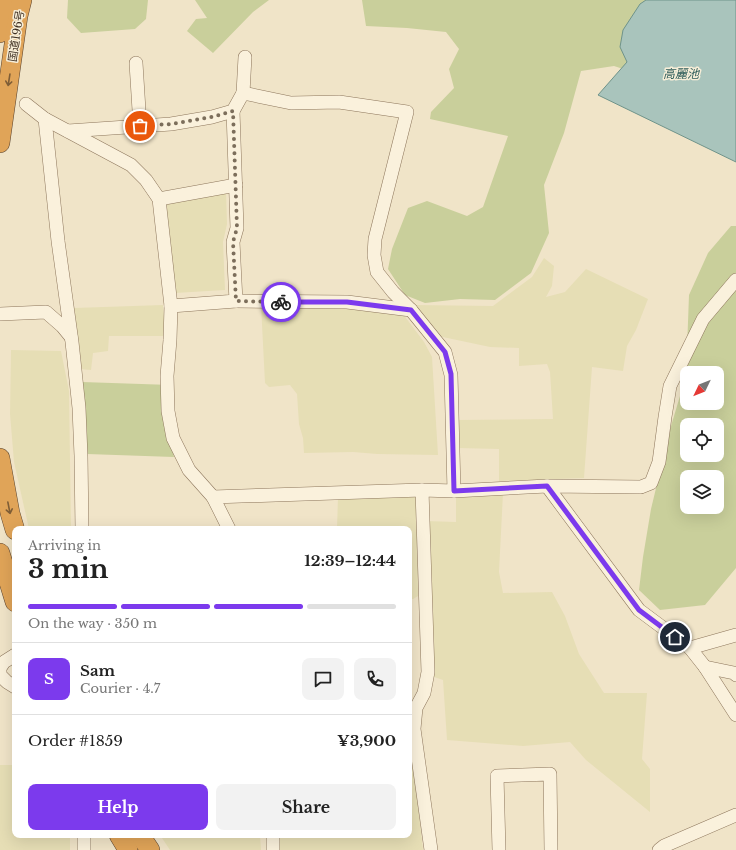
<!DOCTYPE html>
<meta charset="utf-8">
<style>
body{margin:0;font-family:"Libre Baskerville","Noto Sans JP",serif;background:#f2f2f2;color:#222;height:100vh;display:flex;flex-direction:column;font-size:15px;white-space:nowrap}
*{box-sizing:border-box;margin:0}
p{font-size:13px;color:#767676}
.icon{flex:none;width:22px;height:22px;fill:none;stroke:currentColor;stroke-width:2;stroke-linecap:round;stroke-linejoin:round}
.map{position:relative;flex:1;overflow:hidden}
.panel{position:absolute;left:12px;top:526px;width:400px;height:312px;display:flex;flex-direction:column;background:#fff;border-radius:8px;box-shadow:0 4px 16px #0002}
.panel>*{flex:none}
.needle{width:26px;rotate:227deg}
.controls{position:absolute;left:680px;top:366px;display:grid;gap:8px}
.controls a{display:grid;place-items:center;width:44px;height:44px;border-radius:8px;background:#fff;box-shadow:0 4px 16px #0002;font-size:20px}
.pin{position:absolute;display:grid;place-items:center;width:34px;height:34px;color:#fff;margin:-17px;border:2px solid #fff;border-radius:50%;box-shadow:0 1px 4px #0007}
.courier{position:absolute;display:grid;place-items:center;width:40px;height:40px;margin:-20px;border:3px solid #7c3aed;border-radius:50%;background:#fff;color:#222;box-shadow:0 1px 5px #0007}
.head em{font-style:normal;font-weight:700}
.head div{display:flex;flex-direction:column-reverse}
.head{display:flex;align-items:center;justify-content:space-between;height:68px;padding:0 16px}
h1{font-size:26px;font-weight:700;line-height:30px}
.bar{display:grid;grid-template-columns:repeat(4,1fr);gap:6px 4px;align-content:center;height:48px;padding:0 16px}
.bar i{height:5px;border-radius:3px;background:#e0e0e0}
.bar .current{background:#7c3aed}
.bar p{grid-column:span 4}
.line{display:flex;align-items:center;gap:10px;padding:0 16px;border-top:1px solid #e0e0e0}
.line div{flex:1}
.round{display:grid;place-items:center;flex:none;width:42px;height:42px;border-radius:8px;background:#f2f2f2}
.button{display:flex;gap:8px;margin-top:auto;padding:8px 16px}
.button a{flex:1;height:46px;border-radius:8px;background:#7c3aed;color:#fff;font-size:16px;font-weight:700;line-height:46px;text-align:center}
.button a+a{background:#f2f2f2;color:#222}
.map>svg:first-child{display:block}
.farmland{fill:#e6deb5}
.green{fill:#c9cf9b;fill-rule:evenodd}
.water{fill:#a9c4bc;stroke:#6f938a}
.lines{fill:none;stroke-linecap:round;stroke-linejoin:round}
.minor-casing{stroke:#8d765c;stroke-width:14}
.highway-casing{stroke:#5b4430;stroke-width:20}
.minor{stroke:#faf1dc;stroke-width:13}
.highway{stroke:#e0a458;stroke-width:19}
.oneway{stroke:#7e5d36}
.done{stroke:#7c6e5b;stroke-width:4;stroke-dasharray:0 7.2}
.route{stroke:#7c3aed;stroke-width:5}
.labels{text-anchor:middle;stroke-width:3;stroke-linejoin:round;paint-order:stroke}
.street-label{font-size:11px;fill:#3d2e20;stroke:#f7eed8}
.water-label{font-size:12px;font-style:italic;fill:#2f5d5a;stroke:#f7eed8}
</style>
<div class="map">
<svg width="736" height="850" viewBox="0 0 736 850">
<rect width="100%" height="100%" fill="#f0e4c8"/>
<g class="farmland">
<path d="M226 191 227 224 223 242 225 290 175 293 163 202Z"/>
<path d="M544 258 554 266 552 286 546 297 565 292 586 269 648 299 636 330 627 346 623 371 592 367 584 478 499 481V449L458 448 456 420 553 419 550 372 547 364 519 366V348L490 347 438 336 413 305 493 306 532 277Z"/>
<path d="M163 305 165 336H109L108 351 93 353 91 370 79 369 74 308Z"/>
<path d="M261 305 344 306 403 314 424 342 432 357 438 455 377 454 353 452 304 453 303 438 299 424 297 394 290 385 269 387 265 383Z"/>
<path d="M11 350 61 351 69 391 71 529H29L14 462 10 414Z"/>
<path d="M503 493 499 572 503 593 552 592 565 616 579 654 604 693H647L642 759 650 769V812L586 760 570 742 523 746 447 740 443 680 431 676 426 521 456 522V495Z"/>
<path d="M417 495 418 596 413 599H409V529H337L338 497Z"/>
<path d="M409 719 423 850H278L277 835H409Z"/>
<path d="M0 765H15V835H70V850H0Z"/>
<path d="M160 835H260L261 850H170Z"/>
</g>
<g class="green">
<path d="M68 0H148L146 19 135 29 81 33 67 18Z"/>
<path d="M195 0H269L253 12 213 53 187 31 196 19 207 18Z"/>
<path d="M362 0H736V106L614 66 581 71 564 133 544 185 549 233 531 273 495 300 460 299 425 303 405 295 388 269 392 249 408 208 427 201 467 216 483 207 508 136 430 119 431 112 454 88 449 69 459 49 446 32 407 28 366 26Z"/>
<path d="M731 226H736V568L705 605 660 610 639 590 643 557 651 509 671 426 686 376 689 295 708 253ZM687 373H717V403H687ZM687 425H717V455H687ZM687 477H717V507H687Z"/>
<path d="M82 382 171 385 169 435 174 457 87 454Z"/>
</g>
<path class="water" d="M646 0H736V162L598 95 627 62 620 47 623 30 640 4Z"/>
<g class="lines">
<g class="minor-casing">
<g id="minor">
<path d="M136 63 140 126"/>
<path d="M243 93 245 57"/>
<path d="M26 104 45 119 131 165 146 180 159 199 171 306 170 340 167 376 168 411 173 438 189 470 213 497 229 529"/>
<path d="M45 119 58 241 72 342 79 408 81 456 82 529"/>
<path d="M68 131 171 124 212 117 233 111 243 93 291 103 339 102 407 112 375 239 374 255 377 272 393 292 411 310 445 352 451 375 454 491"/>
<path d="M159 199 236 185"/>
<path d="M236 301 347 302 411 310"/>
<path d="M171 306 236 301 233 242 237 228 233 111"/>
<path d="M0 314 46 312 62 326 71 337"/>
<path d="M547 486 639 610 690 648 705 667 736 715"/>
<path d="M422 490 428 672 424 693 416 708 414 729 431 850"/>
<path d="M213 497 422 490 454 491 547 486 641 487 651 483 659 462 665 417 670 386 703 319 736 280"/>
<path d="M690 648 736 635"/>
<path d="M705 667 734 673 736 675"/>
<path d="M0 668 4 662 15 655"/>
<path d="M0 672V675L7 682 15 687"/>
<path d="M84 835V850"/>
<path d="M273 835V850"/>
<path d="M499 850 497 776 550 774 551 850"/>
<path d="M659 850 664 846 736 815"/>
</g>
</g>
<g class="highway-casing">
<g id="highway">
<path d="M0 33 8 0"/>
<path d="M0 143 18 16 22 0"/>
<path d="M0 458 10 513 15 530"/>
<path d="M0 553 15 602"/>
<path d="M119 835 128 850"/>
<path d="M140 835 150 850"/>
</g>
</g>
<use href="#minor" class="minor"/>
<use href="#highway" class="highway"/>
</g>
<defs><path id="oneway-shaft" d="M-6 0H5M1.5-3L5.5 0L1.5 3" fill="none" stroke-width="1.6" stroke-linecap="round" stroke-linejoin="round"/></defs>
<g class="oneway">
<use href="#oneway-shaft" transform="translate(9 80) rotate(99)"/>
<use href="#oneway-shaft" transform="translate(9 508) rotate(79)"/>
</g>
<g class="lines">
<path class="done" d="M140 126 171 124 212 117 233 111 237 228 233 242 236 301 281 302"/>
<path class="route" d="M281 302H347L411 310 445 352 451 374 454 491 547 486 639 610 675 637"/>
</g>
<g class="labels">
<g class="street-label">
<text transform="translate(16 36) rotate(-81)" y="4">国道196号</text>
</g>
<g class="water-label">
<text x="681" y="78">高麗池</text>
</g>
</g>
</svg>
<div class="controls">
<a><svg class="needle" viewBox="-14 -14 28 28"><path d="M0-13l5 13h-10z" fill="#e53935"/><path d="M0 13l5-13h-10z" fill="#767676"/></svg></a>
<a><svg class="icon" aria-label="locate" viewBox="0 0 24 24"><circle cx="12" cy="12" r="6"/><path d="M12 2v4M12 18v4M2 12h4M18 12h4"/></svg></a>
<a><svg class="icon" aria-label="layers" viewBox="0 0 24 24"><path d="M12 4l9 5-9 5-9-5zM3 14l9 5 9-5"/></svg></a>
</div>
<div class="pin" style="left:140px;top:126px;background:#ea580c"><svg class="icon" aria-label="bag" viewBox="0 0 24 24"><path d="M5 8h14l-1 12H6zM9 8a3 3 0 0 1 6 0"/></svg></div>
<div class="pin" style="left:675px;top:637px;background:#1f2937"><svg class="icon" aria-label="home" viewBox="0 0 24 24"><path d="M3 11l9-7 9 7M6 9v11h12V9"/></svg></div>
<div class="courier" style="left:281px;top:302px"><svg class="icon" aria-label="bike" viewBox="0 0 24 24"><circle cx="6" cy="16" r="4"/><circle cx="18" cy="16" r="4"/><path d="M6 16l4-8h5l3 8M10 8l3 8H6M13 5h3"/></svg></div>
<section class="panel">
<div class="head"><div><h1>3 min</h1><p>Arriving in</p></div><em>12:39–12:44</em></div>
<div class="bar"><i class="current"></i><i class="current"></i><i class="current"></i><i></i><p>On the way · 350 m</p></div>
<div class="line" style="height:72px"><b class="round" style="background:#7c3aed;color:#fff">S</b><div><b>Sam</b><p>Courier · 4.7</p></div><a class="round"><svg class="icon" aria-label="chat" viewBox="0 0 24 24"><path d="M4 5h16v11H9l-5 4z"/></svg></a><a class="round"><svg class="icon" aria-label="phone" viewBox="0 0 24 24"><path d="M5 4h4l2 5-3 2q2 4 5 5l2-3 5 2v4C11 20 4 13 5 4z"/></svg></a></div>
<div class="line" style="height:52px"><div>Order #1859</div><b>¥3,900</b></div>
<div class="button"><a>Help</a><a>Share</a></div>
</section>
</div>
